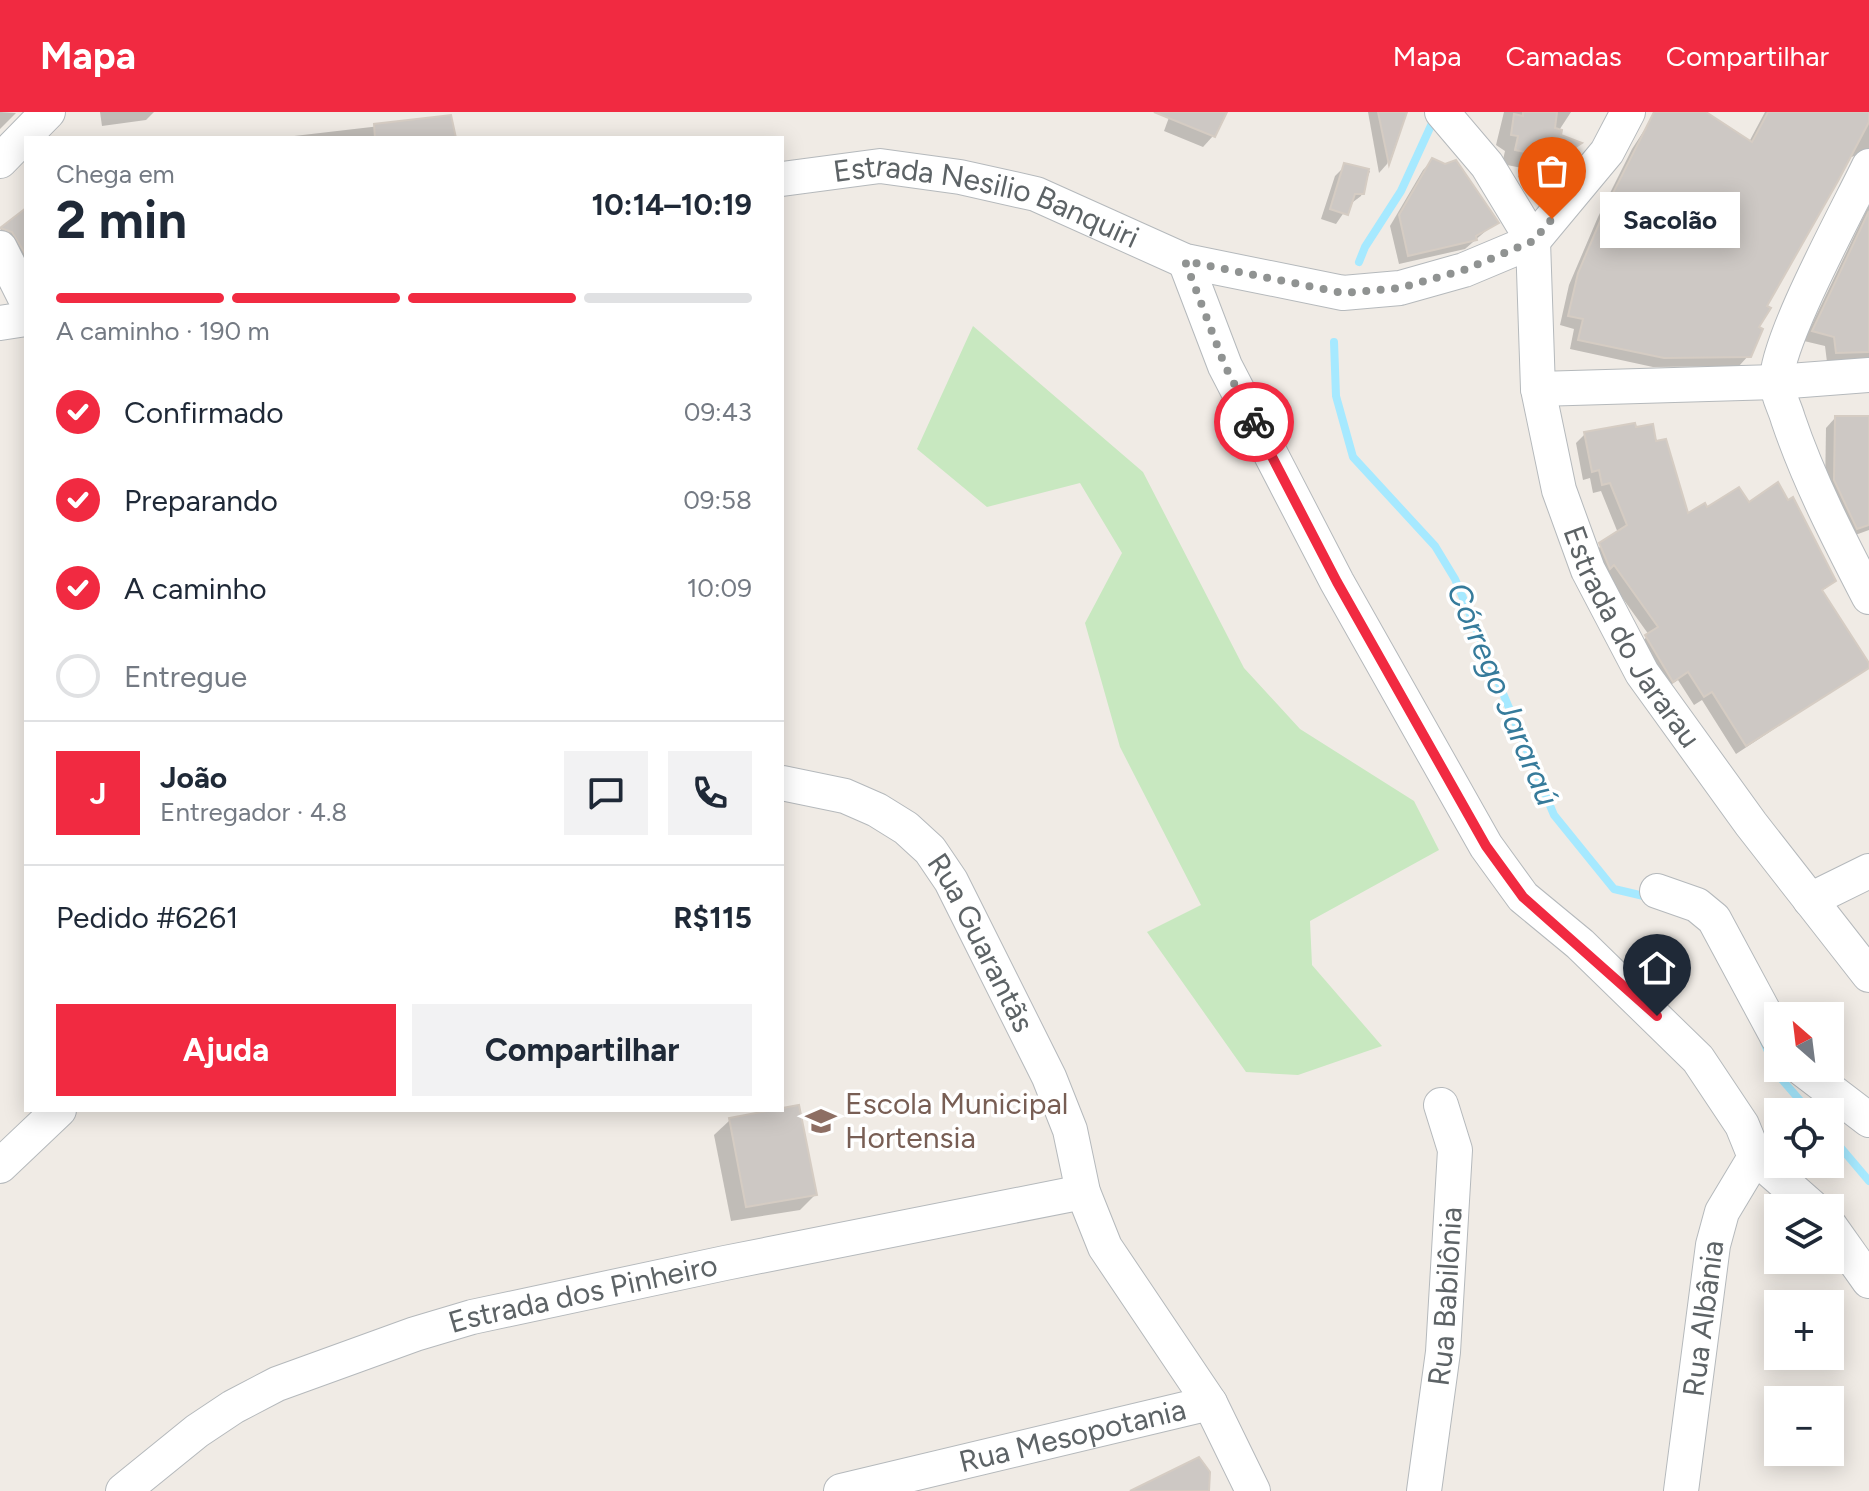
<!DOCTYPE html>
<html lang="pt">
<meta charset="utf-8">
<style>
body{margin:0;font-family:Figtree,sans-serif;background:#f2f2f3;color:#1f2937;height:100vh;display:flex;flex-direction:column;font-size:30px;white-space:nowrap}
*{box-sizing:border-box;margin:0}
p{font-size:26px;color:#747a83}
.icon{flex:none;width:44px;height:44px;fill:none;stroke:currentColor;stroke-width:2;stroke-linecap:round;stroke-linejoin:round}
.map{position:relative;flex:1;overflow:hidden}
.sheet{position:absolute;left:24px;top:24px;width:760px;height:976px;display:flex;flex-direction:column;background:#fff;border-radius:0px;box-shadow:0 4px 20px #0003}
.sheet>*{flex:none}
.needle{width:52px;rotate:332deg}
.fabs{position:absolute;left:1764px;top:890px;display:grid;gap:16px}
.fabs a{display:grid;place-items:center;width:80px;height:80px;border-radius:0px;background:#fff;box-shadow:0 4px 20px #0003;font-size:40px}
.pin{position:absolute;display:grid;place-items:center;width:68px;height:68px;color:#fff;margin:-82px -34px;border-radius:50% 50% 50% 0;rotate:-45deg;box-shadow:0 0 8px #0007}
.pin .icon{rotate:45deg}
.courier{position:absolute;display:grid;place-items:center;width:80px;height:80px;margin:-40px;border:6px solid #f12a41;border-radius:50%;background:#fff;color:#222;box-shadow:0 2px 10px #0007}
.bubble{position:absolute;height:56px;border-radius:0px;background:#fff;box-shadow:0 4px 20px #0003;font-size:26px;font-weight:700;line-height:56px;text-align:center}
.overview em{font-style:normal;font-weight:700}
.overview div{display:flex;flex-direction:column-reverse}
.overview{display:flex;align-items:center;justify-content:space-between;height:136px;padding:0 32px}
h1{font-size:52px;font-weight:700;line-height:60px}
.bar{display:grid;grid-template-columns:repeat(4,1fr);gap:12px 8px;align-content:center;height:96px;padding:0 32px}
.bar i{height:10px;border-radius:6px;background:#e0e1e3}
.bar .current{background:#f12a41}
.bar p{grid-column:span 4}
.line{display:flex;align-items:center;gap:20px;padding:0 32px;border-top:2px solid #e0e1e3}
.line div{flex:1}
.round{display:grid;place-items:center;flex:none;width:84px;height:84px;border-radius:0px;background:#f2f2f3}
ol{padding:0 32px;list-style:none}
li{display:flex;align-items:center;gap:24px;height:88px}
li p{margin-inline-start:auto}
li .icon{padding:8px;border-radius:50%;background:#f12a41;color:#fff;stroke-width:4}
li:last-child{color:#747a83}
li i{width:44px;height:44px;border:4px solid #e0e1e3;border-radius:50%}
.button{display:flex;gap:16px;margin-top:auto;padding:16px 32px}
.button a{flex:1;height:92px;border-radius:0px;background:#f12a41;color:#fff;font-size:32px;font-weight:700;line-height:92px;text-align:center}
.button a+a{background:#f2f2f3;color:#1f2937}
header{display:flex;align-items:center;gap:48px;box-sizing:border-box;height:112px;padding:0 40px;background:#f12a41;color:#fff}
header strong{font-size:38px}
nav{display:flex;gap:44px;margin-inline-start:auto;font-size:28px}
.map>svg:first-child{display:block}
.green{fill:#c8e8c0}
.shadow{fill:#0003}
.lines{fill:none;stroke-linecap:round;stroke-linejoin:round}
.stream{stroke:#a6e9ff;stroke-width:8}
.building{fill:#cdc8c4;stroke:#d5ccc3;stroke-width:2}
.minor-casing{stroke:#b5b9bc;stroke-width:36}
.minor{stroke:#fff;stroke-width:34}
.done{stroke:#909392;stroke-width:8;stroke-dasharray:0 14.4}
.route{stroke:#f12a41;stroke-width:10}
.labels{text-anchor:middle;stroke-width:7;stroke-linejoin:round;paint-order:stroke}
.street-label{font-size:30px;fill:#5d6366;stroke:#fff}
.education-label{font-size:30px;fill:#785e54;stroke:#fff;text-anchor:start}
.water-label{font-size:32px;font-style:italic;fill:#367b9b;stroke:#fff}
</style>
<header>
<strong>Mapa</strong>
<nav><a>Mapa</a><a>Camadas</a><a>Compartilhar</a></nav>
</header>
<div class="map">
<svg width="1869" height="1379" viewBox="0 0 1869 1379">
<rect width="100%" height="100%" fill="#f0ebe5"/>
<path class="green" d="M973 214 1143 360 1244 556 1300 617 1414 689 1439 738 1310 809 1312 853 1382 934 1298 963 1246 960 1147 820 1201 793 1120 635 1085 511 1122 441 1080 371 987 395 917 337Z"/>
<g class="shadow">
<path d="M0 0 16 1 0 17Z"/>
<path d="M100 0H154L146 8 102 14Z"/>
<path d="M1171 0H1225L1213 24 1203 35 1164 19Z"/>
<path d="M1368 0H1405L1387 52 1379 61Z"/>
<path d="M1504 0H1571L1556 23 1579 31 1530 68 1518 65 1522 56 1502 52 1505 39 1496 33Z"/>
<path d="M1656 0H1705L1749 30 1765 0H1869V48L1858 43 1848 46 1764 194 1749 243 1739 254 1653 255 1570 237 1574 217 1560 213 1569 173 1598 105 1632 37Z"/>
<path d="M449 6 454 26H277Z"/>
<path d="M1433 48 1496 110 1465 137 1399 152 1390 114 1423 58Z"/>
<path d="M1345 54 1370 59 1361 84 1349 93 1336 112 1321 107 1335 64Z"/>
<path d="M1869 93V248L1827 250 1825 234 1804 229Z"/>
<path d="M26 98V180L0 141V118Z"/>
<path d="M1835 306H1869V418L1847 426 1825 378 1826 316Z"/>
<path d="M1585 322 1654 331 1686 404 1748 392 1833 469 1825 477V473L1812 481 1869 554 1736 642 1702 588 1694 593 1678 568 1663 578 1637 534 1649 523 1591 442 1618 421 1601 379 1593 381 1590 366 1583 368 1576 331Z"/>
<path d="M730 1008 815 1083 800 1098 731 1109 714 1023Z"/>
</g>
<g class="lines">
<g class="stream">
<path d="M1359 150 1365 135 1401 79 1434 7"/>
<path d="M1334 230 1336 284 1353 345 1435 434 1455 467 1554 703 1614 777 1648 785"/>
<path d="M1764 930 1778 963 1810 1000"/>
<path d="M1830 1023 1869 1069"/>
</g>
</g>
<g class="building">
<path d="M1154 0H1227L1215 25Z"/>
<path d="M1378 0H1407L1389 53Z"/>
<path d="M1523 0H1557L1555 16 1562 18 1561 23 1582 31 1546 54 1531 51 1534 42 1515 38 1518 24 1511 23 1514 2 1523 4Z"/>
<path d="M1654 0H1706L1752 30 1768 0H1869V10L1838 69 1767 194 1771 196 1759 215 1763 217 1751 245 1664 246 1578 228 1583 207 1568 204 1578 161 1607 93Z"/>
<path d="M451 3 456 26H375L374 12Z"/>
<path d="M1432 46 1445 52 1456 48 1499 111 1476 124 1477 128 1408 144 1399 103Z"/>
<path d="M1344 51 1369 57 1364 82H1355L1348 103 1330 97Z"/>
<path d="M26 96V143L12 120 0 116Z"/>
<path d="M1869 99V240L1836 241 1834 225 1812 219Z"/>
<path d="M1835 304H1869V413L1857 417 1834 368Z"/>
<path d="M1635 311 1636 315 1653 312 1656 329 1666 327 1688 401 1705 391 1707 395 1739 375 1749 390 1778 370 1788 388 1793 385 1836 469 1822 478 1869 551V556L1746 634 1712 580 1704 585 1688 560 1673 570 1645 523 1658 515 1614 453 1610 457 1599 431 1627 413 1610 371 1602 373 1599 358 1592 360 1584 320Z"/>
<path d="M799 993 817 1083 746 1095 729 1006Z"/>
<path d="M1199 1345 1210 1360 1209 1379H1130Z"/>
</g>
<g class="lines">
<g class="minor-casing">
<g id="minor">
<path id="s1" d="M1442 0 1487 53 1533 129 1538 277 1559 378 1588 458 1642 561 1751 712 1869 863"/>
<path d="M0 49 48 0"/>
<path d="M1869 54C1850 94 1772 236 1777 272 1778 284 1785 296 1788 307 1809 369 1839 427 1869 485"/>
<path id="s2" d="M782 67 880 54 960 65 1036 82 1185 149 1343 181 1400 176 1464 158 1533 129 1607 40 1628 0"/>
<path d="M0 136 26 188"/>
<path d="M1185 149 1225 254 1337 470 1486 734 1523 785 1580 832 1698 947 1742 1013 1755 1045 1813 1096"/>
<path d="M0 211 26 207"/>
<path d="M1538 277 1776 270 1869 263"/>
<path id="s3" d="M782 671 845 684 877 698 906 716 930 738 951 769 1049 965 1070 1018 1083 1080 1105 1135 1210 1291 1253 1379"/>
<path d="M1657 779 1697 793 1714 807 1778 926"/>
<path d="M1810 788 1869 759"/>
<path d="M1801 956 1869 1008"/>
<path d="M0 1054 59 998"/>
<path d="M1830 1114 1869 1169"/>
<path id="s4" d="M123 1379 197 1319 233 1295 277 1272 415 1222 472 1205 725 1151 1083 1080"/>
<path id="s5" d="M841 1379 1210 1291"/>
<path id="s6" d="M1424 1379 1443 1240 1455 1038 1441 993"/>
<path id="s7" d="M1681 1379 1713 1133 1722 1100 1755 1045"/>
</g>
</g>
<use href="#minor" class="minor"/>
</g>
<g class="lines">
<path class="done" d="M1254 310 1225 254 1185 149 1343 181 1400 176 1464 158 1533 129 1552 107"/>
<path class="route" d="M1254 310 1337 470 1486 734 1523 785 1657 904"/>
</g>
<defs>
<g id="school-bare" transform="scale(2.4)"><path d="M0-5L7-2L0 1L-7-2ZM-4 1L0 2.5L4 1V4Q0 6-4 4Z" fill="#8d6e63" stroke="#fff" stroke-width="2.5" paint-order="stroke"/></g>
</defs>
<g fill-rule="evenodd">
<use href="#school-bare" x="821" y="1009"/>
</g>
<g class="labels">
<g class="street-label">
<text dy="10" stroke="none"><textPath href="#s2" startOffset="210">Estrada Nesilio Banquiri</textPath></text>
<text dy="10" stroke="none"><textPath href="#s1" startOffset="574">Estrada do Jararau</textPath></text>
<text dy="10" stroke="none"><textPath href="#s3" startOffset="272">Rua Guarantãs</textPath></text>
<text dy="10" stroke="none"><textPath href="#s4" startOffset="508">Estrada dos Pinheiro</textPath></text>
<text dy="10" stroke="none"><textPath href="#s6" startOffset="196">Rua Babilônia</textPath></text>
<text dy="10" stroke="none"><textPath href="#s7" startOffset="174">Rua Albânia</textPath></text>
<text dy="10" stroke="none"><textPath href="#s5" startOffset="238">Rua Mesopotania</textPath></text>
</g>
<g class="education-label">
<text x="845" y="1002">Escola Municipal<tspan x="845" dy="34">Hortensia</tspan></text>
</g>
<g class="water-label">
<text transform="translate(1503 582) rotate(67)" y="11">Córrego Jararaú</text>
</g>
</g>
</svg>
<div class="fabs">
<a><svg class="needle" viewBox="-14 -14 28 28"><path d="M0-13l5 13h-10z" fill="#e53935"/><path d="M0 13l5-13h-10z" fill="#747a83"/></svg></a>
<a><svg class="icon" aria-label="locate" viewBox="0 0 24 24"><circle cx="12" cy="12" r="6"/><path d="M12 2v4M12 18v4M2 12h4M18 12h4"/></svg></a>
<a><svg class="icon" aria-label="layers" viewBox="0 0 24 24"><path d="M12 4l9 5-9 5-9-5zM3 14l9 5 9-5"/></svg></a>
<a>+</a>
<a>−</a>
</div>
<div class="pin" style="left:1552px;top:107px;background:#ea580c"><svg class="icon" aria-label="bag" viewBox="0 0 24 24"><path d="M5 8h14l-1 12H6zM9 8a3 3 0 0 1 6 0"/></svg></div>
<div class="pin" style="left:1657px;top:904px;background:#1f2937"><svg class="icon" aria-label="home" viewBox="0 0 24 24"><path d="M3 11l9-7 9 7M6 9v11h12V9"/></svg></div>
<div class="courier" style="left:1254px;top:310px"><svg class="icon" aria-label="bike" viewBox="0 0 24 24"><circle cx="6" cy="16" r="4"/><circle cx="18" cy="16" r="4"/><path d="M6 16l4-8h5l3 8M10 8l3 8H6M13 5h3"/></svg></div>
<div class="bubble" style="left:1600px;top:80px;width:140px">Sacolão</div>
<section class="sheet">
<div class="overview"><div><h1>2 min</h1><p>Chega em</p></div><em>10:14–10:19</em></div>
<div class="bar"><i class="current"></i><i class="current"></i><i class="current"></i><i></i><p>A caminho · 190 m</p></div>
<ol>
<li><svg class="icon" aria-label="check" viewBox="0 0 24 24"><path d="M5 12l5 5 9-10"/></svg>Confirmado<p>09:43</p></li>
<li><svg class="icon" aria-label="check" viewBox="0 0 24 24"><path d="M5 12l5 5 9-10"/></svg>Preparando<p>09:58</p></li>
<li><svg class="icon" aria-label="check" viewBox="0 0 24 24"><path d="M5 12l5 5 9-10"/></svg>A caminho<p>10:09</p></li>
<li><i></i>Entregue</li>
</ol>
<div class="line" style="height:144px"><b class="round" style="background:#f12a41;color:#fff">J</b><div><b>João</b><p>Entregador · 4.8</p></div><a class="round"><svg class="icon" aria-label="chat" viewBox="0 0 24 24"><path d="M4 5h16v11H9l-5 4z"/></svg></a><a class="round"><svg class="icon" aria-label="phone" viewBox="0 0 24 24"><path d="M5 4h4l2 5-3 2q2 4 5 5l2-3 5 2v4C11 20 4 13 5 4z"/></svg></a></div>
<div class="line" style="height:104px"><div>Pedido #6261</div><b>R$115</b></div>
<div class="button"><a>Ajuda</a><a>Compartilhar</a></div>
</section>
</div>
